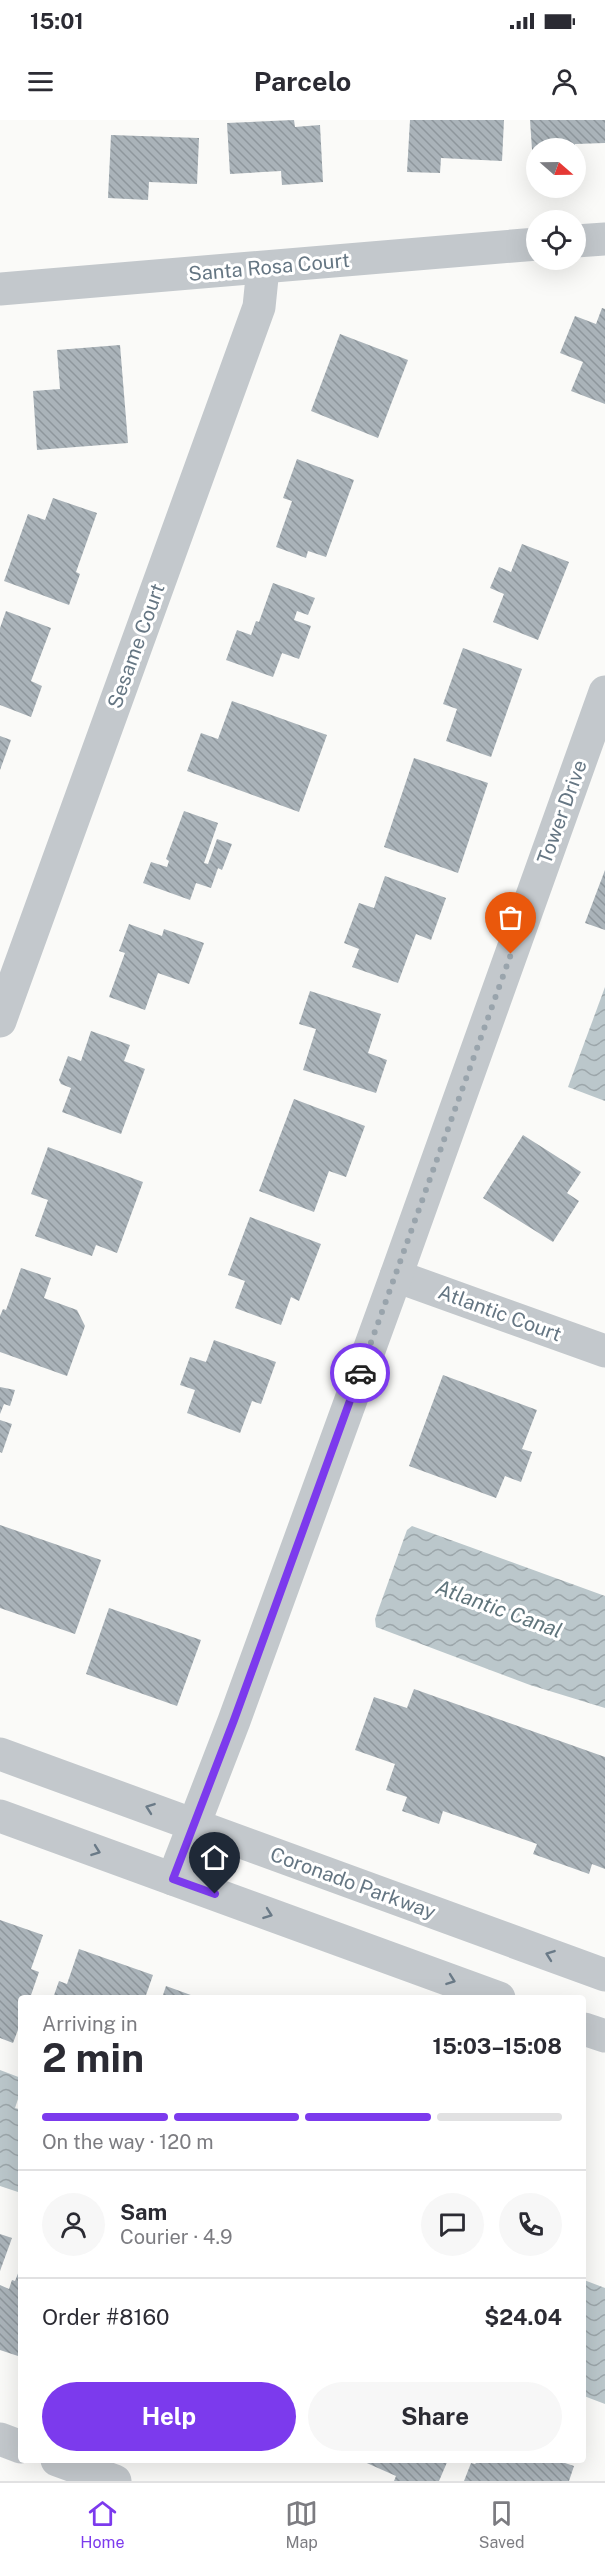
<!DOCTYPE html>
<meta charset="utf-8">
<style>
body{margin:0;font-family:"Public Sans",sans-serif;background:#f7f7f7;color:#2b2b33;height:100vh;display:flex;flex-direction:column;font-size:22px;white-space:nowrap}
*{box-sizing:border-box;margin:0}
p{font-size:20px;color:#7c7c81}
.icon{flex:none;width:33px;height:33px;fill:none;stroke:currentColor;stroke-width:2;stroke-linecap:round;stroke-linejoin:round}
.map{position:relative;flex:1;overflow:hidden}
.side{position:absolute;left:18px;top:1875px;width:568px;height:468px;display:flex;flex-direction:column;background:#fff;border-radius:6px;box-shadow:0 6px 24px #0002}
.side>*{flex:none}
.needle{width:39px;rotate:110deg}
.tools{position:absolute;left:526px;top:18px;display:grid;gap:12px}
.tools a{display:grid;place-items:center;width:60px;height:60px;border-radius:50%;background:#fff;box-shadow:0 6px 24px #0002;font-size:30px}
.pin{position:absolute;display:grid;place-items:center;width:51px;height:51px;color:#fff;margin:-62px -26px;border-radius:50% 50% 50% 0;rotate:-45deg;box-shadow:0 0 6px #0007}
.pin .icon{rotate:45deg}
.courier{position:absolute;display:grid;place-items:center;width:60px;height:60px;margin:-30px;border:4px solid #7c3aed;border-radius:50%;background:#fff;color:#222;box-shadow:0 2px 8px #0007}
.head em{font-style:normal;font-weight:700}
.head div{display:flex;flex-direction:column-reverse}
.head{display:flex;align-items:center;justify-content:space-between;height:102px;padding:0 24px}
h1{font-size:39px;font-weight:700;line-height:45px}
.bar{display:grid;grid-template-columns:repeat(4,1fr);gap:9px 6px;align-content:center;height:72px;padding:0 24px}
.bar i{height:8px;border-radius:4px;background:#e1e1e2}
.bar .current{background:#7c3aed}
.bar p{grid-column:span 4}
.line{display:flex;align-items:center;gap:15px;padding:0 24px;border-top:2px solid #e1e1e2}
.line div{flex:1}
.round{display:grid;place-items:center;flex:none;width:63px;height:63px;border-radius:32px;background:#f7f7f7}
.button{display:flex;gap:12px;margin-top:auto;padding:12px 24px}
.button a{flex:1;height:69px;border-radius:36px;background:#7c3aed;color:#fff;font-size:24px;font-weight:700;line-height:69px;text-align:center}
.button a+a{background:#f7f7f7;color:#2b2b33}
.status{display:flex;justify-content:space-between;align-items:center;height:42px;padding:0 30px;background:#fff;direction:ltr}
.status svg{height:16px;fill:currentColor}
header{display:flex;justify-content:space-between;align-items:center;height:78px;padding:0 24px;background:#fff;font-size:27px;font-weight:700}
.tab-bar{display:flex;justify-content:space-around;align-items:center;height:84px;border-top:2px solid #e1e1e2;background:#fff;font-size:16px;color:#7c7c81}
.tab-bar a{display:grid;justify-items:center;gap:3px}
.tab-bar .current{color:#7c3aed}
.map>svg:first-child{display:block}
.water{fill:url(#water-waves)}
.building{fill:url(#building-back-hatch)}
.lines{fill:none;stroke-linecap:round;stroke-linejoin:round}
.minor{stroke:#c3c8cc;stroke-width:33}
.tertiary{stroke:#c3c8cc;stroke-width:33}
.oneway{stroke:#6a7a87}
.done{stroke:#99a4ac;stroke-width:6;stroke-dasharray:0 10.8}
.route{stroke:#7c3aed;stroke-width:8}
.labels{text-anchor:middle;stroke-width:6;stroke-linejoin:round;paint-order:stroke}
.street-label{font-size:20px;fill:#657683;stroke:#fff}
.water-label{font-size:21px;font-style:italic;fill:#60757c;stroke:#fff}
</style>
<div class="status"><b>15:01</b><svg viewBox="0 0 49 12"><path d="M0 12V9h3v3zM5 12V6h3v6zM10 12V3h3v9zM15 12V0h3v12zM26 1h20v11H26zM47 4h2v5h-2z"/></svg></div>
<header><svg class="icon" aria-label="menu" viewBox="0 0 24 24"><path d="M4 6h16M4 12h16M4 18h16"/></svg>Parcelo<svg class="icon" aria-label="person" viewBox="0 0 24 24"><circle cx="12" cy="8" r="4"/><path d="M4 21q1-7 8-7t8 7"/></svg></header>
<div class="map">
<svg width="605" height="2361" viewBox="0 0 605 2361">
<defs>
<pattern id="water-waves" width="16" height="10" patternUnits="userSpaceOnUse" patternTransform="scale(1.5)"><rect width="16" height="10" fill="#bbc7cb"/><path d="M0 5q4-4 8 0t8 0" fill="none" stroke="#9ca6aa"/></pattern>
<pattern id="building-back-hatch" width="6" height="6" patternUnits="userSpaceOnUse" patternTransform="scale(1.5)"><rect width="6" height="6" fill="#aab3b9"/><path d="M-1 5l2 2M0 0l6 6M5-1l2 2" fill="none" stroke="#8e969c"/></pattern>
</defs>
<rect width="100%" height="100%" fill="#fafaf8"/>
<g class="water">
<path d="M605 867V981L568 967Z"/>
<path d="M412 1406 605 1476V1588L530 1565 376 1507 375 1499 407 1410Z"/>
<path d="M0 1950 21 1958V1970L15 1988 19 1989 21 1983V2073L0 2066Z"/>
<path d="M584 2160 605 2168V2284L584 2276Z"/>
</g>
<g class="building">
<path d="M294 0 295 7 320 5 323 62 282 65 281 51 230 54 227 3Z"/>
<path d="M410 0H504L502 41 441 38 440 53 407 52Z"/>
<path d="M530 0H605V23L575 24V28H537V43L533 44Z"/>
<path d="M111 15 199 18 197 64 149 62 148 80 108 78Z"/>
<path d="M602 188 605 189V284L571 271 583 242 560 233 575 196 596 204Z"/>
<path d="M340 214 408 240 378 318 311 291Z"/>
<path d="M120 225 128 323 37 330 33 271 60 269 57 230Z"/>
<path d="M297 339 354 360 326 437 308 431 306 438 276 427 292 381 283 378Z"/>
<path d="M53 378 97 393 76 452 80 454 69 485 4 461 28 394 45 400Z"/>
<path d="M522 424 569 442 538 520 493 502 504 474 490 468 499 447 511 452Z"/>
<path d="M273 463 315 478 308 495 297 491 294 500 311 506 299 539 282 533 273 557 226 540 237 510 251 515 256 501 259 502Z"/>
<path d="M6 491 51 508 31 561 42 566 31 597 0 585V508Z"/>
<path d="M463 528 522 549 491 637 446 621 457 589 443 584Z"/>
<path d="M232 581 327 615 299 692 187 651 201 613 218 619Z"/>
<path d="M0 616 11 620 0 650Z"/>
<path d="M414 638 488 663 458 753 384 727Z"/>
<path d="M184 691 218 703 204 743 208 744 217 719 232 724 222 750 218 748 211 768 196 763 190 780 143 763 151 742 167 747 169 741 166 739Z"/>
<path d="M605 750V810L585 803Z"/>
<path d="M385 756 446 778 431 820 416 814 398 863 352 847 359 829 344 823 359 783 374 788Z"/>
<path d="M129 804 162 816 164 809 204 823 189 864 158 853 145 890 109 877 125 833 119 831Z"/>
<path d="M310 871 381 894 368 933 387 940 376 973 303 950 316 909 299 904Z"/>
<path d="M91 911 130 925 124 941 145 949 121 1014 62 992 71 968 61 964 59 960 68 936 81 941Z"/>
<path d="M294 979 365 1006 346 1057 329 1051 314 1092 259 1071Z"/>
<path d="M523 1015 581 1052 567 1073 579 1081 553 1122 483 1078Z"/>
<path d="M48 1027 143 1062 117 1133 96 1125 92 1136 35 1116 48 1080 31 1074Z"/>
<path d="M250 1097 321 1124 299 1181 291 1177 281 1205 235 1188 245 1161 228 1155Z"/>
<path d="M21 1148 51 1158 44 1178 77 1190 85 1206 67 1256 0 1232V1196L3 1189 6 1190Z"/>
<path d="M214 1220 276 1242 261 1284 252 1281 240 1313 187 1293 195 1270 180 1265 190 1237 206 1242Z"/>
<path d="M443 1255 537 1290 522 1329 532 1332 521 1362 505 1356 496 1378 409 1346Z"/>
<path d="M0 1267 15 1270 10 1286 4 1284 0 1294Z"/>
<path d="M0 1300 12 1304 2 1333 0 1332Z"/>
<path d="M0 1405 101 1440 75 1514 0 1488Z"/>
<path d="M109 1488 201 1520 177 1586 86 1554Z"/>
<path d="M414 1569 605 1637V1749L592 1744 589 1754 533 1734 537 1724 443 1691 439 1704 402 1691 407 1677 386 1670 395 1644 355 1630 374 1577 407 1588Z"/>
<path d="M0 1800 43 1815 31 1849 39 1852 30 1878H21V1902L13 1923 0 1918Z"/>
<path d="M79 1829 153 1855 145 1878H53L59 1861 67 1864Z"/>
<path d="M166 1866 199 1878H162Z"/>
<path d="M0 2114 12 2118 0 2151Z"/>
<path d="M21 2146V2237L0 2230V2165L9 2169 12 2160 15 2161Z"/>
<path d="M360 2340H448L439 2361H394L396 2356Z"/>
<path d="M479 2340H556L574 2346 569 2361H464L471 2343 475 2344Z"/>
</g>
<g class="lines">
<g class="minor">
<path d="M576 121 605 119"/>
<path d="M0 169 537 124"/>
<path d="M0 901 259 187 263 148"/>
<path d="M396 1156 605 1231"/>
<path d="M173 1759 234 1601 396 1156 605 572"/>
<path d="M0 2319 21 2327"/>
<path d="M57 2340 115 2361"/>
</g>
<g class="tertiary">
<path d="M0 1634 605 1855"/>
<path d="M0 1696 499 1878"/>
<path d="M584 1909 605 1916"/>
</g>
</g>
<defs><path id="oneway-chevron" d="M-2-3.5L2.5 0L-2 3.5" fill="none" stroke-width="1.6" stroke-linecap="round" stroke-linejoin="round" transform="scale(1.5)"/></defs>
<g class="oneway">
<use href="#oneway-chevron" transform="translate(150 1688) rotate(-160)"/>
<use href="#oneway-chevron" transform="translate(96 1731) rotate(20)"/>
<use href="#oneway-chevron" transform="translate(268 1794) rotate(20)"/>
<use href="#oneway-chevron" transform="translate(550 1835) rotate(-160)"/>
<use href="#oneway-chevron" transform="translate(451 1860) rotate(20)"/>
</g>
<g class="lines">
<path class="done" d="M360 1253 511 834"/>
<path class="route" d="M215 1774 173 1759 234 1600 360 1253"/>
</g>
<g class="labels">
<g class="street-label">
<text transform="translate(269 147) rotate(-5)" y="7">Santa Rosa Court</text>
<text transform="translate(136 526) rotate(-70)" y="7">Sesame Court</text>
<text transform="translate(562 692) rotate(-70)" y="7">Tower Drive</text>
<text transform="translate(500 1193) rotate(20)" y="7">Atlantic Court</text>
<text transform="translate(353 1763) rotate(20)" y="7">Coronado Parkway</text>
</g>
<g class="water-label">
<text transform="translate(499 1489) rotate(20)" y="7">Atlantic Canal</text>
</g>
</g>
</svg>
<div class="tools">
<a><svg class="needle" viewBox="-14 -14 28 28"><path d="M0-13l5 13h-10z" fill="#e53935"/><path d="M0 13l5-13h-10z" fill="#7c7c81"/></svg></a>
<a><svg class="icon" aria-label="locate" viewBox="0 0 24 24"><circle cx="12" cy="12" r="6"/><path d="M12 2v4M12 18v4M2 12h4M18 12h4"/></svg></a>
</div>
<div class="pin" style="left:511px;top:834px;background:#ea580c"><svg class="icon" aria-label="bag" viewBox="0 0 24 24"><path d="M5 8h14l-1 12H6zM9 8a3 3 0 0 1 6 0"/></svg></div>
<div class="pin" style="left:215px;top:1774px;background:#1f2937"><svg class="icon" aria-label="home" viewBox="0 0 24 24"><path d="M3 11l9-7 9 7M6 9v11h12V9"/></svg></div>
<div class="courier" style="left:360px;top:1253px"><svg class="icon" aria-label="car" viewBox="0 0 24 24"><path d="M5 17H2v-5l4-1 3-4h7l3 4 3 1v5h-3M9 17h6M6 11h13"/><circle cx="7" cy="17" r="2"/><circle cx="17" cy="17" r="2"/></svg></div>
<section class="side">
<div class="head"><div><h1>2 min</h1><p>Arriving in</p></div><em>15:03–15:08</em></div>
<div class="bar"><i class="current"></i><i class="current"></i><i class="current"></i><i></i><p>On the way · 120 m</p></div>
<div class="line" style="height:108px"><a class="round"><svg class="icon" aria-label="person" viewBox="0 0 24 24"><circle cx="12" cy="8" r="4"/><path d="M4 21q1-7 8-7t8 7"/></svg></a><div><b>Sam</b><p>Courier · 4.9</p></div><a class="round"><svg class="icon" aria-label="chat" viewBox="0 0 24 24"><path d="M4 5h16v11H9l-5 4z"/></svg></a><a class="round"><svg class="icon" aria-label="phone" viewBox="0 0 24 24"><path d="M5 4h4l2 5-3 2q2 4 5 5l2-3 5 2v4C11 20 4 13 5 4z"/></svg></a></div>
<div class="line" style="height:78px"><div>Order #8160</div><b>$24.04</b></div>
<div class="button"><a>Help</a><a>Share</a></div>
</section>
</div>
<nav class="tab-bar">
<a class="current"><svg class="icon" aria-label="home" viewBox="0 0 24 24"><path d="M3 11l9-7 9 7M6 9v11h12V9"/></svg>Home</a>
<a><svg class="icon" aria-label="map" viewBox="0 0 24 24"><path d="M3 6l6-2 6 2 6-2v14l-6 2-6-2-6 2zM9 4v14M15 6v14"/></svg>Map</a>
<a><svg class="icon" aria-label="saved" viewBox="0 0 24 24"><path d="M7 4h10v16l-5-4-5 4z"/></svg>Saved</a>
</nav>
